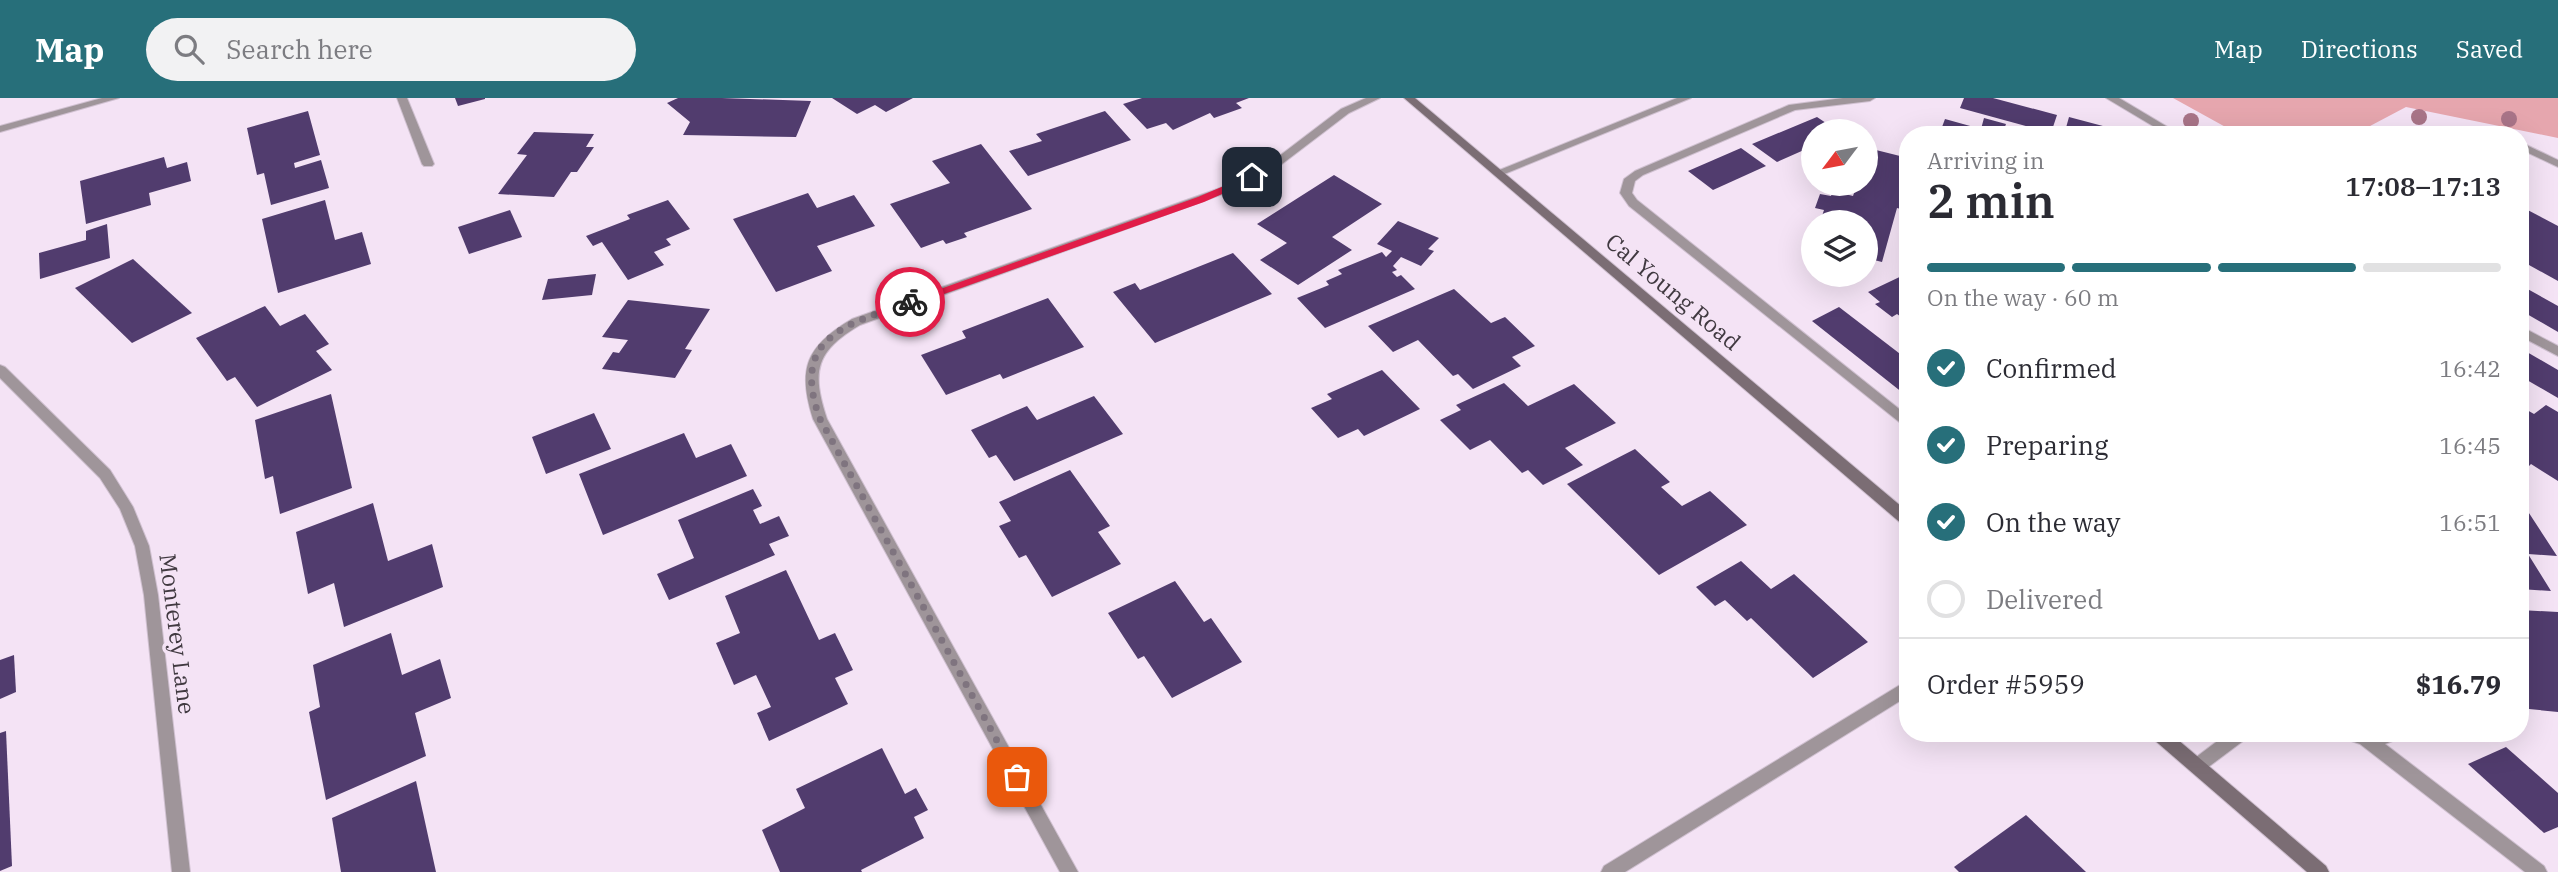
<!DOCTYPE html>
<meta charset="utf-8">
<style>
body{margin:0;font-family:"IBM Plex Serif",serif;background:#f2f2f3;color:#2b2b33;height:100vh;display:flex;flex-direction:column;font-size:26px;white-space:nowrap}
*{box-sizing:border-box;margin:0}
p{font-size:23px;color:#7c7c81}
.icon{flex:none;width:38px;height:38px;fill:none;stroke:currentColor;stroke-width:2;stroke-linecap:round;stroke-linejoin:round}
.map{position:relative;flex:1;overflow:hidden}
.details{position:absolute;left:1899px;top:28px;width:630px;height:616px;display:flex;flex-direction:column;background:#fff;border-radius:28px;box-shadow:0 7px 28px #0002}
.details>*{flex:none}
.needle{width:46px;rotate:238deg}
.controls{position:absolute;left:1801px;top:21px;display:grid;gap:14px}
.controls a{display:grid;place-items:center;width:77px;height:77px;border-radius:50%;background:#fff;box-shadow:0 7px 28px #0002;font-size:35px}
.pin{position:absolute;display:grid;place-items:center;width:60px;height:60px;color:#fff;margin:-30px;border-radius:14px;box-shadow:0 4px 10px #0006}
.courier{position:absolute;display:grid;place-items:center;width:70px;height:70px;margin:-35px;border:5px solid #e11d48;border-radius:50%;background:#fff;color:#222;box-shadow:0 2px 9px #0007}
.summary em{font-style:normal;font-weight:600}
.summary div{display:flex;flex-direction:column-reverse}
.summary{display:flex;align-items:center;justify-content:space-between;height:119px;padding:0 28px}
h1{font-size:46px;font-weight:600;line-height:52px}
.bar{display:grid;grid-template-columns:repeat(4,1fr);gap:10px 7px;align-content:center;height:84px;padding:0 28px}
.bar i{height:9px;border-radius:5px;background:#e1e1e2}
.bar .current{background:#276f7a}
.bar p{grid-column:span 4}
.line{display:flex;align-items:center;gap:18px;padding:0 28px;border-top:2px solid #e1e1e2}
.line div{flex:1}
ol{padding:0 28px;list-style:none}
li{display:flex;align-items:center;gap:21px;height:77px}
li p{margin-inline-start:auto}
li .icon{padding:7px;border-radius:50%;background:#276f7a;color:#fff;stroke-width:4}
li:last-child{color:#7c7c81}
li i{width:38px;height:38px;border:4px solid #e1e1e2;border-radius:50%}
header{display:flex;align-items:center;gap:42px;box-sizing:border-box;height:98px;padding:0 35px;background:#276f7a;color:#fff}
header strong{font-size:33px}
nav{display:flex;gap:38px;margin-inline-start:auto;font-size:24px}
.search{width:490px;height:63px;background:#f2f2f3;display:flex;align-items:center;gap:18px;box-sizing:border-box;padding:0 24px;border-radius:38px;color:#7c7c81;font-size:26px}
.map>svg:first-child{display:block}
.green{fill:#e6a6ae}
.building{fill:#513c6e}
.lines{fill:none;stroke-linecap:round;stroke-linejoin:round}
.service-casing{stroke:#d0c1d1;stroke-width:2}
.minor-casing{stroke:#d0c1d1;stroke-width:2}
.tertiary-casing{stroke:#d0c1d1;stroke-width:2}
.secondary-casing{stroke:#d0c1d1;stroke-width:2}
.service{fill:#9f959a;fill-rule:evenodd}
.minor{fill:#9f959a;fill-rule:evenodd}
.tertiary{fill:#9f959a;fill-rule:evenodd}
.secondary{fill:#7b6d74;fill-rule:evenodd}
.tree{fill:#a97488}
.route{fill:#e11d48}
.done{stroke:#7f747f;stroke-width:7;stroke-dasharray:0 12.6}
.labels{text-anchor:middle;stroke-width:7;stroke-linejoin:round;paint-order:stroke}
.street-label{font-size:23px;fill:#403940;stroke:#f4e3f5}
</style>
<header>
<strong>Map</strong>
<div class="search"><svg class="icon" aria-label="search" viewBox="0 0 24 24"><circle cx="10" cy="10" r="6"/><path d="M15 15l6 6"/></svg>Search here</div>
<nav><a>Map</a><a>Directions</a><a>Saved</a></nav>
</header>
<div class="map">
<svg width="2558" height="774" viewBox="0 0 2558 774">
<rect width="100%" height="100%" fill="#f4e3f5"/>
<path class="green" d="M2173 0H2558V40L2406 9 2353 37H2240Z"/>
<g class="building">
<path d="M455 0H485V1L458 8Z"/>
<path d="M678 0H722L811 3 796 39 683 37 690 24 667 5Z"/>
<path d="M832 0H913L886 14 875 7 857 16Z"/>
<path d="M1142 0H1249L1236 5 1242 10 1214 20 1210 15 1173 32 1166 25 1147 31 1123 6Z"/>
<path d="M1964 0H1993L2057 17 2051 35 1960 10Z"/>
<path d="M308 13 320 57 294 65 295 70 321 62 329 90 271 107 264 75 257 77 247 30Z"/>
<path d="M1105 13 1131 42 1028 78 1009 53 1042 43 1036 36Z"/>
<path d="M1817 19 1838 33H1813V48L1777 64 1752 46Z"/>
<path d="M2069 19 2133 36V37H2064Z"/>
<path d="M1984 20 2006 26 2002 37H1939L1945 21 1981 31Z"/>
<path d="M534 34 594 36 586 49H594L577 74H571L554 99 498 96 527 57 517 56Z"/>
<path d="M981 46 1032 111 964 135 967 139 946 146 943 142 921 150 890 106 950 85 932 63Z"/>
<path d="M1741 50 1766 68 1713 92 1688 73Z"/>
<path d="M1868 50 1908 60V113L1897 110 1882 164 1866 160V124H1820L1824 112 1815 110 1820 96 1831 98 1833 93 1853 98 1857 86H1866Z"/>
<path d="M164 59 167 70 187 64 191 83 149 95 151 107 86 126 80 83Z"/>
<path d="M1334 77 1382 106 1332 139 1352 152 1298 187 1260 162 1287 145 1257 126Z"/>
<path d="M808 95 817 110 854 97 875 128 817 148 832 173 776 194 733 121Z"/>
<path d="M325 102 335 142 362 134 371 166 278 195 262 121Z"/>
<path d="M668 102 690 131 666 141 671 147 654 154 664 167 628 182 602 144 593 148 586 138 630 121 627 117Z"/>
<path d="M2520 108 2558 128V183L2520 162Z"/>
<path d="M510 112 522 139 469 156 458 129Z"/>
<path d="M1398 123 1439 140 1428 151 1434 153 1421 168 1401 159 1393 168 1397 172 1392 174 1397 179 1401 177 1415 191 1325 230 1297 200 1329 187 1326 183 1342 176 1338 172 1382 154 1386 159 1392 153 1377 146Z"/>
<path d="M107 126 110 160 40 181 39 155 86 142V133Z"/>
<path d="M1233 155 1272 196 1155 245 1113 194 1135 185 1140 192Z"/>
<path d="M133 161 192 215 132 245 75 190Z"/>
<path d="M1908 175V224L1897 216 1892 219 1875 206 1880 204 1868 194Z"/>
<path d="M596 176 592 197 542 202 548 181Z"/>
<path d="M2524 189 2558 208V234L2520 212V192Z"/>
<path d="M1454 191 1491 225 1505 219 1535 248 1512 259 1521 268 1473 291 1458 276 1453 278 1418 242 1393 254 1368 228Z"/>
<path d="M1048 200 1084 249 1003 281 1000 276 946 297 921 257 966 240 962 233Z"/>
<path d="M628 202 710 211 685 251 692 252 675 280 602 271 613 254 619 255 628 242 602 239Z"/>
<path d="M265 208 280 228 305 216 329 246 316 253 332 272 257 309 235 279 227 283 196 240Z"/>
<path d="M1839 209 1908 262V299L1812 223Z"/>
<path d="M2520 250 2558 272V300L2520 278Z"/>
<path d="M1382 272 1420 311 1364 338 1358 331 1338 340 1311 310 1332 301 1327 296Z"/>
<path d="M1504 285 1528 308 1574 286 1616 325 1565 350 1583 367 1543 387 1528 372 1522 375 1490 342 1470 352 1440 322 1461 312 1456 307Z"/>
<path d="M331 296 352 390 280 416 273 378 265 381 255 322Z"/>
<path d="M1094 298 1123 336 1014 383 996 357 989 360 971 332 1027 308 1037 322Z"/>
<path d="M2546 307 2558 314V383L2531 366 2528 369 2520 364V308L2534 316Z"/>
<path d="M594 315 611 351 546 376 532 339Z"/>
<path d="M684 335 696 360 731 346 747 378 603 437 579 376Z"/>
<path d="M1635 351 1670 384 1661 389 1682 408 1710 393 1747 427 1659 477 1567 386Z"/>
<path d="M1070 372 1110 428 1098 434 1121 466 1052 499 1026 457 1019 460 999 428 1011 423 999 404Z"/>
<path d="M753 391 762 408 753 412 760 426 779 418 789 438 769 446 775 457 669 502 657 476 694 460 678 422Z"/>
<path d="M373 405 388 463 432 446 443 489 344 529 334 485 308 496 296 434Z"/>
<path d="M2520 412H2527L2557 458 2528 456 2551 493 2520 491Z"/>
<path d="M1741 463 1771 491 1794 476 1868 544 1813 580 1751 520 1747 523 1725 502 1715 508 1696 489Z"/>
<path d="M786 472 819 542 835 535 853 572 835 580 848 606 769 643 757 615 771 609 756 577 734 587 716 545 740 535 725 498Z"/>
<path d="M1175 483 1204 524 1211 520 1242 564 1172 600 1144 558 1138 561 1108 515Z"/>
<path d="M2520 512 2558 514V614L2529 611 2520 598Z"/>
<path d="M391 535 402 577 440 561 451 600 415 615 426 658 326 702 309 614 320 609 313 567Z"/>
<path d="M14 557 16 594 0 601V562Z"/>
<path d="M6 633 12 768 0 773V635Z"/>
<path d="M2506 649 2558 695V729L2544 735 2468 666Z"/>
<path d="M882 650 905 696 916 690 928 712 914 719 924 740 861 772 862 774H780L762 732 805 710 796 691Z"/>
<path d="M416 683 436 774H341L332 720Z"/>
<path d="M2026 717 2086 774H1959L1954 769Z"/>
</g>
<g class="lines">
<g class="service-casing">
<g id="service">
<path d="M1677 0H1691L1502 77 1498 78 1492 75Z"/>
<path d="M1843 0H1875L1870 3 1795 12 1643 77 1635 83 1632 95 1637 102 1908 318V331L1629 108 1620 95 1624 81 1635 73 1789 7Z"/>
<path d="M2106 0H2119L2181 37H2168Z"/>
<path d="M2481 34H2496L2501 37H2476Z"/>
<path d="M2520 44 2558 62V69L2520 51Z"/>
<path d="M2520 228 2558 248V258L2520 238Z"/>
<path d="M1908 582V598L1625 774H1601L1604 768Z"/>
<path d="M2228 635H2249L2247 640 2203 673 2197 675 2191 673 2189 668 2191 663Z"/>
<path d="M2341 635H2402L2400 640 2385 646 2544 768 2547 774H2525L2360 646 2343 640Z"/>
</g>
</g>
<g class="minor-casing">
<g id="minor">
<path d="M397 0H407L434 66 432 68H424L422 66Z"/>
<path d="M1366 0H1380L1349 15 1282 66 1231 93 860 227C816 253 811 273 827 321L1078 774H1060L813 321C797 271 806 248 852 221L1223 89 1274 62 1341 11Z"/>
<path d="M0 267 5 269 110 372 133 409 149 448 158 497 190 774H172L144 497 135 448 120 411 100 380 0 280Z"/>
</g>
</g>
<g class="tertiary-casing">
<path id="tertiary" d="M102 0H119L0 34V28Z"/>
</g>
<g class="secondary-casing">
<g id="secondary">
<path d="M1404 0H1415L1908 414V428L1903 427Z"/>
<path d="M2150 635H2170L2326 768 2329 774H2307L2152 640Z"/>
</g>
</g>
<use href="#service" class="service"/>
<use href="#minor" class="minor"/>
<use href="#tertiary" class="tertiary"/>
<use href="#secondary" class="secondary"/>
</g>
<g class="tree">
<circle cx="2419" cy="19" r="8"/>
<circle cx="2509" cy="21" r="8"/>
<circle cx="2191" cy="23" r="8"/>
</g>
<path class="route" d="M1252 76 1257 79 1256 81 1204 104 913 207 904 204 1198 99Z"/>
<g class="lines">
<path class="done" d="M910 204C845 227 790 239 820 321L1017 679"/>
</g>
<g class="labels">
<g class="street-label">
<text transform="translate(1673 194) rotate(40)" y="8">Cal Young Road</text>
<text transform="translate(177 536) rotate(83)" y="8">Monterey Lane</text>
</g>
</g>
</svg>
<div class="controls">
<a><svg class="needle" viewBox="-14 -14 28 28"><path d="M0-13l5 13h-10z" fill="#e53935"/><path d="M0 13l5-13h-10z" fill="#7c7c81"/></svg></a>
<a><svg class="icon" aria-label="layers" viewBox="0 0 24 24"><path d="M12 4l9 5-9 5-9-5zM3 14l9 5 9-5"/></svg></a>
</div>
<div class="pin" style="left:1017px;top:679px;background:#ea580c"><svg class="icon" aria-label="bag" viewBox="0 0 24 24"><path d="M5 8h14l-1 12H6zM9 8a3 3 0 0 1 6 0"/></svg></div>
<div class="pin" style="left:1252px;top:79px;background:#1f2937"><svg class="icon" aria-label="home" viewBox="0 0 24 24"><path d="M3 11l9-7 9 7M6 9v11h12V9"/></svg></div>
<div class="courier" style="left:910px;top:204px"><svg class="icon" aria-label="bike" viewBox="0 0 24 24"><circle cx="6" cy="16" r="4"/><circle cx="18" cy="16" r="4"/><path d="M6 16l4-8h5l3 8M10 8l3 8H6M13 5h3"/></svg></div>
<section class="details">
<div class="summary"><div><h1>2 min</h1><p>Arriving in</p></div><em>17:08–17:13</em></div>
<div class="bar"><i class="current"></i><i class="current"></i><i class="current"></i><i></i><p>On the way · 60 m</p></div>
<ol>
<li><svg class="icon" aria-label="check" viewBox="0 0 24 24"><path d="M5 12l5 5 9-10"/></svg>Confirmed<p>16:42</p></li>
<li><svg class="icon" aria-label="check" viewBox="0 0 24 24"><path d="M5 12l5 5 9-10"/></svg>Preparing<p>16:45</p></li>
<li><svg class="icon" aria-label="check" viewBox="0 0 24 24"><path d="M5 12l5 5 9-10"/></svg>On the way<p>16:51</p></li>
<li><i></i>Delivered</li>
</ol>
<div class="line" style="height:91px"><div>Order #5959</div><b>$16.79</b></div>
</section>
</div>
